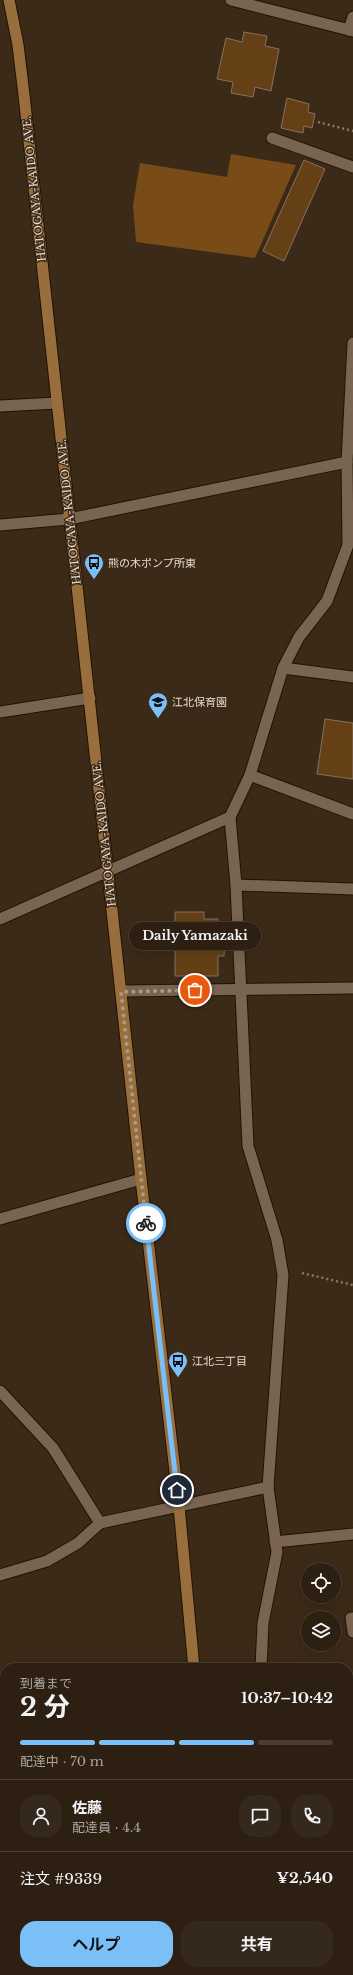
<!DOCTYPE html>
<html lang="ja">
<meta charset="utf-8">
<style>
body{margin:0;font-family:"Libre Baskerville","Noto Sans JP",serif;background:#35281c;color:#f1f3f6;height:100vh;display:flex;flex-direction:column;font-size:15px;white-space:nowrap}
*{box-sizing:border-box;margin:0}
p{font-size:13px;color:#a7a3a0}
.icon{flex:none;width:22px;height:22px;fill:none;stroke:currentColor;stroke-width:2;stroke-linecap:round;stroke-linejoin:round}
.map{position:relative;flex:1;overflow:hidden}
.sheet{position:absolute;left:0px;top:1663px;width:353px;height:312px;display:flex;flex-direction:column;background:#2d2013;border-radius:16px 16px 0 0;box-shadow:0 4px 16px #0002,0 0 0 1px #483e33}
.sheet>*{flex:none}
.buttons{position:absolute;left:301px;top:1563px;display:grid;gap:8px}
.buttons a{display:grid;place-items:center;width:40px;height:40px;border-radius:50%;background:#2d2013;box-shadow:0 4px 16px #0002,0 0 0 1px #483e33;font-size:20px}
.pin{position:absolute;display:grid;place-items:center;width:34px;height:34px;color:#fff;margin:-17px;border:2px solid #fff;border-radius:50%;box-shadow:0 1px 4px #0007}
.courier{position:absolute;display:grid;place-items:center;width:40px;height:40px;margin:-20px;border:3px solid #7abff8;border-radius:50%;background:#fff;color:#222;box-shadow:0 1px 5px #0007}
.bubble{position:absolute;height:28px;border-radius:14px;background:#2d2013;box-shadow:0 4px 16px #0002,0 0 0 1px #483e33;font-size:13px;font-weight:700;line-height:28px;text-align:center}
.overview em{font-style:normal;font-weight:700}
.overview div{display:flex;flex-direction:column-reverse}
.overview{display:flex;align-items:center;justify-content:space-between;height:68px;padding:0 20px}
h1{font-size:26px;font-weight:700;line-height:30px}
.bar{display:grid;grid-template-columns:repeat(4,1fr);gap:6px 4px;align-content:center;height:48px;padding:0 20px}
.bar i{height:5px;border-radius:3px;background:#483e33}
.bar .selected{background:#7abff8}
.bar p{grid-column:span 4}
.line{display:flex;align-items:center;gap:10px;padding:0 20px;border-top:1px solid #483e33}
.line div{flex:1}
.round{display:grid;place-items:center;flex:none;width:42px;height:42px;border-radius:16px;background:#35281c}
.primary-button{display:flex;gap:8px;margin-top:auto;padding:8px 20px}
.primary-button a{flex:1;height:46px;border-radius:16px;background:#7abff8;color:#111;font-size:16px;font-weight:700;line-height:46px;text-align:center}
.primary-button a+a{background:#35281c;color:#f1f3f6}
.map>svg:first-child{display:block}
.green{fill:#794b17}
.building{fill:#654017;stroke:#86715e}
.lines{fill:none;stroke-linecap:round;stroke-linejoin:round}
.service-casing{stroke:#231203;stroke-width:13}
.minor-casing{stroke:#231203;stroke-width:13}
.secondary-casing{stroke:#231203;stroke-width:13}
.path{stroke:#87786a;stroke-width:2.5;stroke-dasharray:2 3;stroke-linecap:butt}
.service{stroke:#786450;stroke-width:11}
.minor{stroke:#786450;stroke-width:11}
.secondary{stroke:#986f3c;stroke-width:11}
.done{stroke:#a99c8f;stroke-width:4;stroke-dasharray:0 7.2}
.route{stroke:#7abff8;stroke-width:5}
.labels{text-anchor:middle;stroke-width:3;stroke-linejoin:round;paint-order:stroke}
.street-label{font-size:11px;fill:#e4d9ce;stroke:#3c2a19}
.poi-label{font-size:11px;fill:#e4d9ce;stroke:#3c2a19;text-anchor:start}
</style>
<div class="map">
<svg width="353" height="1975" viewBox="0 0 353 1975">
<rect width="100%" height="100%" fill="#3c2a19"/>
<path class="green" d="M231 154 296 165 255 258 136 242 133 205 140 163 227 177Z"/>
<g class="building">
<path d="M244 32 267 36 265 46 279 49 271 91 255 87 253 97 231 93 233 82 217 79 226 38 242 42Z"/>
<path d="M287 98 309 104 308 112 315 114 312 128 304 126 303 133 281 128Z"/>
<path d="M304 160 325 169 284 261 263 251Z"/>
<path d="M325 719 353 723V779L317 774Z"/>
<path d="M175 912H204V919H218V933H225L224 956H218V976H175Z"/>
</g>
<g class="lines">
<g class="service-casing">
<g id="service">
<path d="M272 138 353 167"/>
<path d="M0 525 69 519 347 462"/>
<path d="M236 885 353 889"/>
<path d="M275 1542 353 1534"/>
<path d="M353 1618H351L353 1632"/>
<path d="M0 1683 4 1700 5 1742"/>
<path d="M348 1698 353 1693"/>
<path d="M0 1851H5"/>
<path d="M348 1859 353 1854"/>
<path d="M348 1955 353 1954"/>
<path d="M12 1970V1975"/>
<path d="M226 1971 237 1970"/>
</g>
</g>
<g class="minor-casing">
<g id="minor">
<path d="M231 0 353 31"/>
<path d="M349 30 353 17"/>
<path d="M0 406 57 403"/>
<path d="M283 668 353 677"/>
<path d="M0 712 90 698"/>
<path d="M250 775 353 814"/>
<path d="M230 817 236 885 248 1146 277 1240 283 1275 268 1487 277 1552 263 1623 261 1668"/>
<path d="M0 919 230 817 250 775 283 668 299 637 327 601 348 545 347 462 353 343"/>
<path d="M121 991 353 988"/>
<path d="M0 1219 141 1179"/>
<path d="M0 1391 53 1448 100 1523"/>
<path d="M0 1575 47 1561 78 1543 100 1523 268 1487"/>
<path d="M348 1774 353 1789"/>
</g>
</g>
<g class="secondary-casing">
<g id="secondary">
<path d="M9 0 18 45 24 95 141 1179 179 1506 194 1668"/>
<path d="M226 1970V1975"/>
</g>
</g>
<g class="path">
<path d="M318 122 353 131"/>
<path d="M302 1273 353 1285"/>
<path d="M124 1970V1975"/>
</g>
<use href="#service" class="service"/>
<use href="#minor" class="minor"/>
<use href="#secondary" class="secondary"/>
</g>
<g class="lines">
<path class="done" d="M146 1223 121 992 195 990"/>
<path class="route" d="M146 1223 177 1490"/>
</g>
<defs>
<g id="bus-pin" transform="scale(1)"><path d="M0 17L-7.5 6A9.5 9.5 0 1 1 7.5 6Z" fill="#7abff8" stroke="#3c2a19"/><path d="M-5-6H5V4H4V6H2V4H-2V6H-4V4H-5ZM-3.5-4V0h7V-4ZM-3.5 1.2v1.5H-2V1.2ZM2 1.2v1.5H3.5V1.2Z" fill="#111"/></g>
<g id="school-pin" transform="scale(1)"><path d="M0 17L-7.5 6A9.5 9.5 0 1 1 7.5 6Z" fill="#7abff8" stroke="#3c2a19"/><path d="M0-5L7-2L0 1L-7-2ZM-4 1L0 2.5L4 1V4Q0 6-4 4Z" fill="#111"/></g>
</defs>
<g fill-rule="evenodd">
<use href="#bus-pin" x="94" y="563"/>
<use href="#school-pin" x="158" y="702"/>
<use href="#bus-pin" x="178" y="1361"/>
</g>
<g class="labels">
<g class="street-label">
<text transform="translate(34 189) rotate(-96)" y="4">HATOGAYA-KAIDO AVE.</text>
<text transform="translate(69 512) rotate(-96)" y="4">HATOGAYA-KAIDO AVE.</text>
<text transform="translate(104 834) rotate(-96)" y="4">HATOGAYA-KAIDO AVE.</text>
</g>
<g class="poi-label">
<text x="108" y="567">熊の木ポンプ所東</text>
<text x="172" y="706">江北保育園</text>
<text x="192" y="1365">江北三丁目</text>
</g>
</g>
</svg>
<div class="buttons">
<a><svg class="icon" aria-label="locate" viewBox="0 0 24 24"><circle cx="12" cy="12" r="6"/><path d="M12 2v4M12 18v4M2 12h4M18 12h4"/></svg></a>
<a><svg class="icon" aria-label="layers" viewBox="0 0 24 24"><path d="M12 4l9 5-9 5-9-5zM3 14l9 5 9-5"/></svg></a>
</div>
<div class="pin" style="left:195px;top:990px;background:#ea580c"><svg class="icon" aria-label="bag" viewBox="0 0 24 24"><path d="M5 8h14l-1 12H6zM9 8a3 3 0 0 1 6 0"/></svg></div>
<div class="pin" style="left:177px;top:1490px;background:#1f2937"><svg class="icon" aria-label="home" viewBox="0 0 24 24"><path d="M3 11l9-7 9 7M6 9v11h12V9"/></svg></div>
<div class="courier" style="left:146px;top:1223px"><svg class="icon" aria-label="bike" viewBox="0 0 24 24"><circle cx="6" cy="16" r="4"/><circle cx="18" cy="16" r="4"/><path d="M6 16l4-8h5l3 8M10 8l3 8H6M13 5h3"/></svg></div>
<div class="bubble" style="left:129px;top:922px;width:132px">Daily Yamazaki</div>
<section class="sheet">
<div class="overview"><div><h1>2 分</h1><p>到着まで</p></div><em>10:37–10:42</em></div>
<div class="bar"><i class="selected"></i><i class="selected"></i><i class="selected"></i><i></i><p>配達中 · 70 m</p></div>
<div class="line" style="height:72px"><a class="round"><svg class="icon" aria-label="person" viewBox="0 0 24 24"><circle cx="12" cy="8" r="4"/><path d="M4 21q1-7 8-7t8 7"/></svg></a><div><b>佐藤</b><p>配達員 · 4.4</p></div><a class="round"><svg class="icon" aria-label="chat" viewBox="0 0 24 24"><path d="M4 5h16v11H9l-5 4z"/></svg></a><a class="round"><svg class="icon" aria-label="phone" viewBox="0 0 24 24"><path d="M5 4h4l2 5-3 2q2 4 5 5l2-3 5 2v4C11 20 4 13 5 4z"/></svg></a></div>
<div class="line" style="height:52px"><div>注文 #9339</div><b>¥2,540</b></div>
<div class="primary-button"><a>ヘルプ</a><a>共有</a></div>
</section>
</div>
